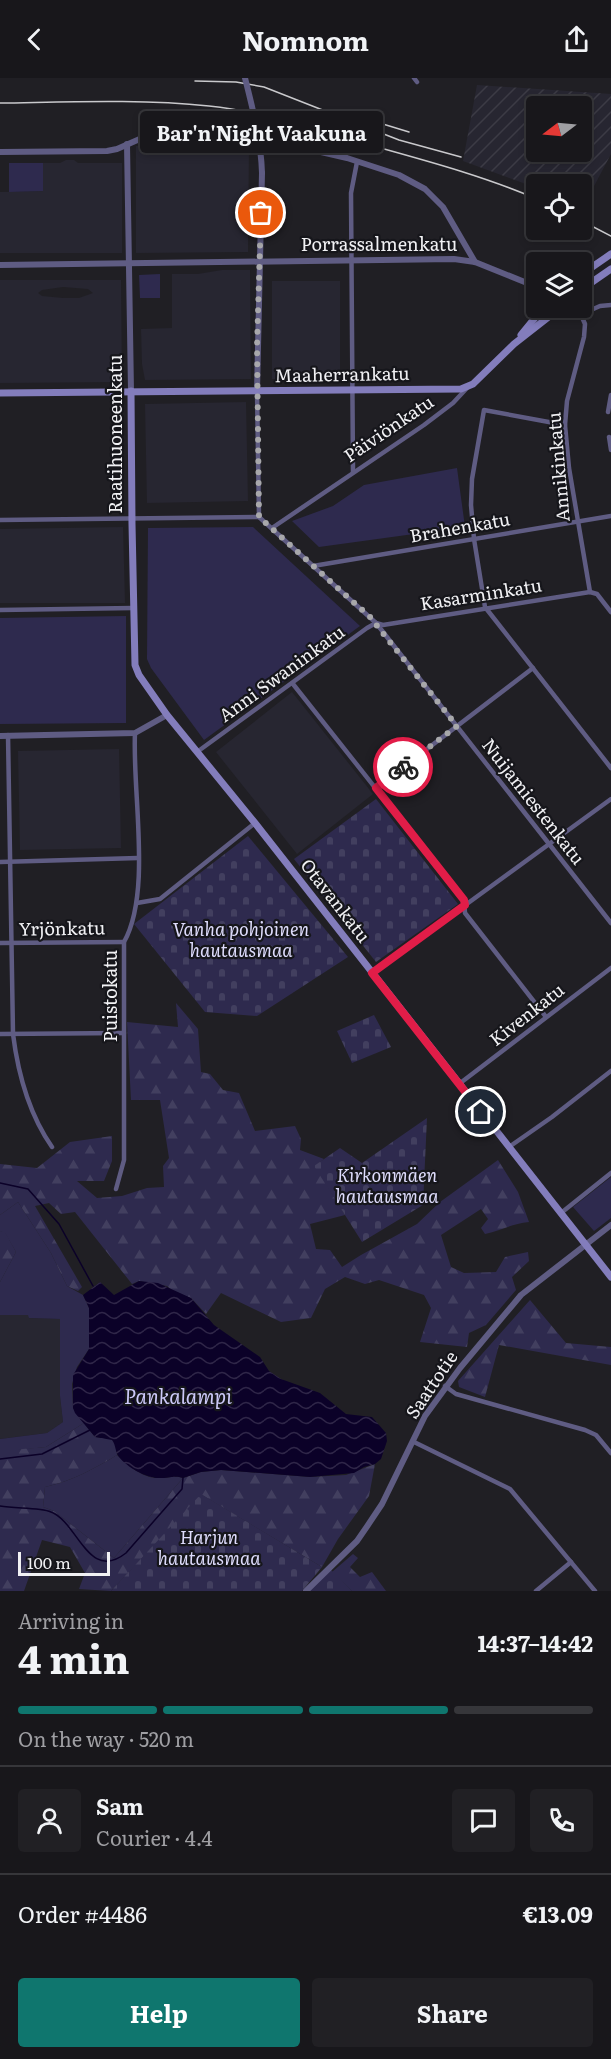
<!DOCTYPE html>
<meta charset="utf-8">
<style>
body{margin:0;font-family:Literata,serif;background:#212024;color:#f1f3f6;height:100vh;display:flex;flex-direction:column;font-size:22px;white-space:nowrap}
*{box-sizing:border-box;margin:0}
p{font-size:20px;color:#9f9fa3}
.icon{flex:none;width:33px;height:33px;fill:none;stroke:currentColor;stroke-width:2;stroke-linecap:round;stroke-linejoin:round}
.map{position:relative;height:1513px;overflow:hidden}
.details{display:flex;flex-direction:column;background:#18171b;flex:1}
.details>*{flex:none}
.needle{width:39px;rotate:254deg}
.fabs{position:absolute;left:526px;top:18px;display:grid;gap:12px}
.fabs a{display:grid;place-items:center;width:66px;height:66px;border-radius:6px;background:#18171b;box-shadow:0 3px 9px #0003,0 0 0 2px #36363a;font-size:30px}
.scale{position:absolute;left:18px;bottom:15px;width:92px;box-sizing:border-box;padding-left:6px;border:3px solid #f1f1f4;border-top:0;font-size:16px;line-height:21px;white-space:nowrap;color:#f1f1f4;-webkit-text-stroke:4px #16161b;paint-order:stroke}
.pin{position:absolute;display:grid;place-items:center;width:51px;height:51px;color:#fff;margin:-26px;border:3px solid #fff;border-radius:50%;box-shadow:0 2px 6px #0007}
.courier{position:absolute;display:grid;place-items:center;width:60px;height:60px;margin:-30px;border:4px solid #e11d48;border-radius:50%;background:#fff;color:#222;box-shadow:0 2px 8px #0007}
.bubble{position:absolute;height:42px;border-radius:6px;background:#18171b;box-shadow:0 3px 9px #0003,0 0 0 2px #36363a;font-size:20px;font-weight:700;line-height:42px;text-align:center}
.head em{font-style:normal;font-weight:700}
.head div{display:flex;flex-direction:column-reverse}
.head{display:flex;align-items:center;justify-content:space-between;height:102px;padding:0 18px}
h1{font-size:39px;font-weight:700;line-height:45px}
.bar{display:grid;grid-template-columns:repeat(4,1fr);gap:9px 6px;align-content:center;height:72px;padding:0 18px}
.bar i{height:8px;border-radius:4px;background:#36363a}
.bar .selected{background:#0f766e}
.bar p{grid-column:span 4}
.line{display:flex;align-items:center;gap:15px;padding:0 18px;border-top:2px solid #36363a}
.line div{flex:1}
.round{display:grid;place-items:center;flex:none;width:63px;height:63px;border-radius:6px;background:#212024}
.primary-button{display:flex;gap:12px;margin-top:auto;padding:12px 18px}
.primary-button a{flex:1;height:69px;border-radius:6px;background:#0f766e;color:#fff;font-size:24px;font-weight:700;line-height:69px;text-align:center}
.primary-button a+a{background:#212024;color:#f1f3f6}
header{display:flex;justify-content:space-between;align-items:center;height:78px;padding:0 18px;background:#18171b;font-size:27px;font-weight:700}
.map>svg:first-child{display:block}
.built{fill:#272631;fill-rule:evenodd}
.industrial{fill:url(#industrial-furrows);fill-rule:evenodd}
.green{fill:#2e2a4e}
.forest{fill:url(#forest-firs)}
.cemetery{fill:url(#cemetery-stones)}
.water{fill:url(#water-waves)}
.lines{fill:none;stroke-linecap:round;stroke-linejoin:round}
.stream{stroke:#0b0128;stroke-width:1.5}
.minor{stroke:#5f5c83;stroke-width:4.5}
.tertiary{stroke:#5f5c83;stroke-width:6}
.secondary{stroke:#837dbc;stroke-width:7}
.rail{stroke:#c9c9cc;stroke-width:1.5}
.tertiary-bridge{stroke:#5f5c83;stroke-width:6}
.done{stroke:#a8a8ab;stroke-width:6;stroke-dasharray:0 10.8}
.route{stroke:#e11d48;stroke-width:8}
.labels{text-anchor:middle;stroke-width:4.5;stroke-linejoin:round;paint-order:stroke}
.street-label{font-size:18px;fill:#f1f1f4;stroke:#16161b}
.park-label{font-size:18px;font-style:italic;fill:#dedcfc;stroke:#16161b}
.water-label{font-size:20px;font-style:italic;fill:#ccc9f8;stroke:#16161b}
</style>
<header><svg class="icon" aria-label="back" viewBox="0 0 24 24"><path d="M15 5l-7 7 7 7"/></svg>Nomnom<svg class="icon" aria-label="share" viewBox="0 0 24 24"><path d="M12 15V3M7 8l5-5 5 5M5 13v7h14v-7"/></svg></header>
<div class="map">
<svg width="611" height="1513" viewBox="0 0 611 1513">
<defs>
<pattern id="industrial-furrows" width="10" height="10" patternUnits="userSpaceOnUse" patternTransform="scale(1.5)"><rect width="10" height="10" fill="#272631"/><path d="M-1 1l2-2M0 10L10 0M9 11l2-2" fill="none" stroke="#3c3b45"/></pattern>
<pattern id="forest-firs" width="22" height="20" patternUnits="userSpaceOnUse" patternTransform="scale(1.5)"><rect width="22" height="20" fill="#2e2a4e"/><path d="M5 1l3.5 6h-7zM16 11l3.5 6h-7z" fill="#423f5f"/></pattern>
<pattern id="cemetery-stones" width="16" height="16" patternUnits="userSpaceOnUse" patternTransform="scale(1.5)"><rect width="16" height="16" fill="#2e2a4e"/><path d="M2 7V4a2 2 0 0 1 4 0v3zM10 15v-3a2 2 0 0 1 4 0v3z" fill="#423f5f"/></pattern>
<pattern id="water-waves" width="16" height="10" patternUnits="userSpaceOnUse" patternTransform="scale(1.5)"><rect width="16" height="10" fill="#0b0128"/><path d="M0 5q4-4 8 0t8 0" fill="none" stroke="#2f2648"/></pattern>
</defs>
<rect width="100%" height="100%" fill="#201f24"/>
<g class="built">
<path d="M249 66 248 174 136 175V68Z"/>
<path d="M66 82H74L78 85H122V175H0V114L43 113V85H60Z"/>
<path d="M222 192H250L251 301 145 302 142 286 141 251 172 250V196H198Z"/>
<path d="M0 202H121L122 304 0 305ZM63 209 88 211 93 215 79 220H63L42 218 38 215 42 212Z"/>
<rect x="272" y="203" width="68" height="98"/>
<path d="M246 324 248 423 147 425 145 326Z"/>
<path d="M123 449 125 525H0V451Z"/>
<path d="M292 614 373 716 297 776 216 674Z"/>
<path d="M119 671 121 770 20 772 18 673Z"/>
<path d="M0 1237H29V1240L60 1241V1318L63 1344 47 1355 0 1361Z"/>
</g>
<path class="industrial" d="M477 7 611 16V76L584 127 582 126V106H537V110L463 83ZM537 28H582V74H537Z"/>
<g class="green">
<path d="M9 85H43V113L9 114Z"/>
<path d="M160 196V220H140L139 197Z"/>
<path d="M457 390 465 449 319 469 292 443 333 428 364 407Z"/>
<path d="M253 449 360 548 204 662 151 590 147 581 148 450Z"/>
<path d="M126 538V645L0 646V540Z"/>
<path d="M611 1099V1140L594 1153 573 1129Z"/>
<path d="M18 1124 51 1175 67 1208 83 1217 89 1230V1271L77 1289 72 1306 73 1330 84 1345 46 1369 0 1374V1361L47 1355 63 1344 60 1318V1241L29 1240 28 1237H0V1204L16 1174 5 1155 0 1153V1137Z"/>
<path d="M117 1377C127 1387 144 1401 159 1400 168 1400 175 1397 183 1400L114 1480 54 1433 43 1429 45 1409C74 1402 92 1392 117 1377Z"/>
</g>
<g class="forest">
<path d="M176 925 198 951 201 994 210 996 223 1012 239 1015 255 1053 295 1048 301 1061 300 1072 324 1081 315 1088 345 1137 310 1146 316 1171 330 1172 342 1189 361 1177 417 1146 440 1124 498 1082 518 1114 529 1144C511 1146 502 1152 485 1156L481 1150 488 1141 481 1131 441 1157 451 1189 464 1195 496 1194 505 1179 528 1174 529 1183 512 1199 516 1212 486 1247 469 1255 467 1269 420 1264 431 1230 424 1217 379 1202 365 1206 345 1199 325 1211 311 1240 281 1244 221 1215 206 1236 191 1220 174 1214 167 1208 139 1203 132 1206 75 1134 61 1136 49 1125 35 1128 82 1209 78 1213 67 1208 51 1175 18 1124 0 1137V1086L37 1090 70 1064 112 1058V1083L104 1103H77L97 1120 122 1118 147 1110 164 1109 163 1088 169 1080 160 1022H131L127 944 178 949Z"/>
<path d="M0 1153 5 1154 16 1174 0 1204Z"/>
<path d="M530 1222 566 1265 611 1269V1287L499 1267 485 1319 459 1309 458 1303Z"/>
<path d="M84 1345 95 1359 112 1361 116 1367 117 1377C92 1392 74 1402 45 1409L43 1429 54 1433 114 1480 183 1400 201 1394 221 1392 310 1399 346 1397 375 1386 369 1418 338 1461 322 1489 202 1417 111 1513 79 1511 85 1495 70 1469 42 1462 24 1513H0V1373L46 1369Z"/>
<path d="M353 1476 358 1480 350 1489 360 1499 372 1494 386 1513H352L332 1494Z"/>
</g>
<g class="cemetery">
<path d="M376 721 458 826 376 884 294 781Z"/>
<path d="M248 758 348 879 257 938 205 934 134 846Z"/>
<path d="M374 937 391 969 352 985 337 953Z"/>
<path d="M427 1040 423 1127 362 1164 314 1088 340 1070 362 1085Z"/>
<path d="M201 1416 322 1489 302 1513H111Z"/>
<path d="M329 1490 352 1513H308Z"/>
</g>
<path class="water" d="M139 1203 158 1205 191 1220 214 1247 260 1279 269 1293 281 1301 320 1315 346 1336 372 1339 386 1355 387 1363 381 1381 375 1386 364 1389 354 1395 310 1399 221 1392 201 1394 183 1400C175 1397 169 1400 160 1400 147 1401 127 1389 119 1379 115 1374 116 1367 112 1362L95 1359 75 1335 73 1330V1297L89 1271V1230L83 1217 100 1204 114 1217Z"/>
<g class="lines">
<g class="stream">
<path d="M0 1105 28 1111 59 1146 93 1208"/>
<path d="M0 1381 42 1376 90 1352"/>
<path d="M0 1428C15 1431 39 1429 51 1434 78 1444 88 1505 126 1475L182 1411 183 1400"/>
</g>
<g class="minor">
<path d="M414 0 417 4"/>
<path d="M578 230 585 246 584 259 567 323 565 347 569 390 590 514"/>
<path d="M582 236 600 228 611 227"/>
<path d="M257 313 259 439"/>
<path d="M608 334 611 317"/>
<path d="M565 347 484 332 472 401 471 427 474 461 485 529 611 690"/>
<path d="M609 359 611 372"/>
<path d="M353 394 351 115 357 84"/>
<path d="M259 439 376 545 611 845"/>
<path d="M0 442 259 439"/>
<path d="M272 450 424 347 453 325 467 310"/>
<path d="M313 488 611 438"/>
<path d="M0 532 133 530"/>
<path d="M376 545 383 547 590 514 597 516 611 534"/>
<path d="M293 606 464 822 465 835 546 939"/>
<path d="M8 657 13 956C18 996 29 1036 52 1069"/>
<path d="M197 674 367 550 376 545"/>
<path d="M376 710 533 590"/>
<path d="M0 784 138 780"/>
<path d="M137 825 160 821 255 745"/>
<path d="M0 865 124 864"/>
<path d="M372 895 611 721"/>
<path d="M0 956 124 955"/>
<path d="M459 1006 611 890"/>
<path d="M509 1069 552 1039 611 993"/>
<path d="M116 1111 124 1082V864C152 814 132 714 135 655"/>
<path d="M561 1135 611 1095"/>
<path d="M445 1308 456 1316 585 1352 596 1357 611 1375"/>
<path d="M414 1364 510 1411 595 1513"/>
<path d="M536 1513 571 1484"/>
</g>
<g class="tertiary">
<path d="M127 66 131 313"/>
<path d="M0 74 107 73 117 71 142 60 248 59 265 61 347 80 399 97 425 111 443 129 475 184"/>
<path d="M0 187 454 181 475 184 537 209"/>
<path d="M257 313 262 95"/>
<path d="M0 658 135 655 167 637"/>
<path d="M306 1513 357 1463 368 1447 382 1426 425 1338 460 1290 521 1217 611 1147"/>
</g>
<g class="secondary">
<path d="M582 196 611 176"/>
<path d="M582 211 611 191"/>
<path d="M521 257 543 230"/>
<path d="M131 313 132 446 135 587 139 597 167 637 255 745 611 1199"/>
<path d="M0 315 461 311 473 306 514 266 560 230"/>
</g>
<g class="rail">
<path d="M195 3 236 4 264 9 399 62 461 79"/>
<path d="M0 25C70 24 140 21 209 28 266 34 322 53 377 69 431 84 486 99 537 121"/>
<path d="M373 43 409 54"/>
<path d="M582 143 611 158"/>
</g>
<path class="tertiary-bridge" d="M245 0C253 32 261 62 262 95"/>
</g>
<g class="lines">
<path class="done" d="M261 135 257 268 259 439 370 539 457 648 403 689"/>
<path class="route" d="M403 689 376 710 464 822 465 827 372 895 481 1034"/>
</g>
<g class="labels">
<g class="street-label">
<text x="379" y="173">Porrassalmenkatu</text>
<text transform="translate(342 297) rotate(-1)" y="6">Maaherrankatu</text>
<text transform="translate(389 351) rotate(-34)" y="6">Päiviönkatu</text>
<text transform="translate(116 356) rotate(-90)" y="6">Raatihuoneenkatu</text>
<text transform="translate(559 389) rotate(-95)" y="6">Annikinkatu</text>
<text transform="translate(460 450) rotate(-10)" y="6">Brahenkatu</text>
<text transform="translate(481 517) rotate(-9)" y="6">Kasarminkatu</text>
<text transform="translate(282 596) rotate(-36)" y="6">Anni Swaninkatu</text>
<text transform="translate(533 724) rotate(52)" y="6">Nuijamiestenkatu</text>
<text transform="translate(335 823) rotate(52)" y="6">Otavankatu</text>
<text transform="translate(62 851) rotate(-1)" y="6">Yrjönkatu</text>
<text transform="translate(111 918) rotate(-90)" y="6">Puistokatu</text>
<text transform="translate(527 937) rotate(-38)" y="6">Kivenkatu</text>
<text transform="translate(432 1307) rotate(-56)" y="6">Saattotie</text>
</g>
<g class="park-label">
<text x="241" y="858">Vanha pohjoinen<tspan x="241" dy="21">hautausmaa</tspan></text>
<text x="387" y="1104">Kirkonmäen<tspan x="387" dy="21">hautausmaa</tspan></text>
<text x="209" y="1466">Harjun<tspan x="209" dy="21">hautausmaa</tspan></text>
</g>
<g class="water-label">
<text x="178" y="1326">Pankalampi</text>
</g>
</g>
</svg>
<div class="fabs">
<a><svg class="needle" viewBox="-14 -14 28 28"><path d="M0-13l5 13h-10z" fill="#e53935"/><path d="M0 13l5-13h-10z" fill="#9f9fa3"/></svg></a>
<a><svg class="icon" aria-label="locate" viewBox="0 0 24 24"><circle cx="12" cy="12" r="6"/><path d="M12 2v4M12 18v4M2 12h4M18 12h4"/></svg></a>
<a><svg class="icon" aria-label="layers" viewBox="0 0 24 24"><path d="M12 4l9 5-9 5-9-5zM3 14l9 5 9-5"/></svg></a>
</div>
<div class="scale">100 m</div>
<div class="pin" style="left:261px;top:135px;background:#ea580c"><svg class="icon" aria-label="bag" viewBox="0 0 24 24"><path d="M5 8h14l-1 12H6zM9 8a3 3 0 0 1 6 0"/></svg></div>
<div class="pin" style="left:481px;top:1034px;background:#1f2937"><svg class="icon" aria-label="home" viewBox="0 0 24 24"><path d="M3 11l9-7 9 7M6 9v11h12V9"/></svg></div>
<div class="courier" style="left:403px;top:689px"><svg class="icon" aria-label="bike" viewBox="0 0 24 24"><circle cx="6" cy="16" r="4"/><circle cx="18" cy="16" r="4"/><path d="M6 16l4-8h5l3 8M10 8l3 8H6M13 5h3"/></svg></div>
<div class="bubble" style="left:140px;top:33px;width:243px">Bar'n'Night Vaakuna</div>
</div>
<section class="details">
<div class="head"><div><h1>4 min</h1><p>Arriving in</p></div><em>14:37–14:42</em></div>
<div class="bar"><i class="selected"></i><i class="selected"></i><i class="selected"></i><i></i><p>On the way · 520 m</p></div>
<div class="line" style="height:108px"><a class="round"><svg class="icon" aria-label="person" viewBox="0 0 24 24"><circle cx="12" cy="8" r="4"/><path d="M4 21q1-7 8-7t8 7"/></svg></a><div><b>Sam</b><p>Courier · 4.4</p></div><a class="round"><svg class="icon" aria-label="chat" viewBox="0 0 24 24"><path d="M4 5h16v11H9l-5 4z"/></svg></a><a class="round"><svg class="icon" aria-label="phone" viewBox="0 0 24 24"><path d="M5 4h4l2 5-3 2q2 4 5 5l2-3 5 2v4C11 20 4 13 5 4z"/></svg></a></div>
<div class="line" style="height:78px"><div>Order #4486</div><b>€13.09</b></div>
<div class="primary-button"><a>Help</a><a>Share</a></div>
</section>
